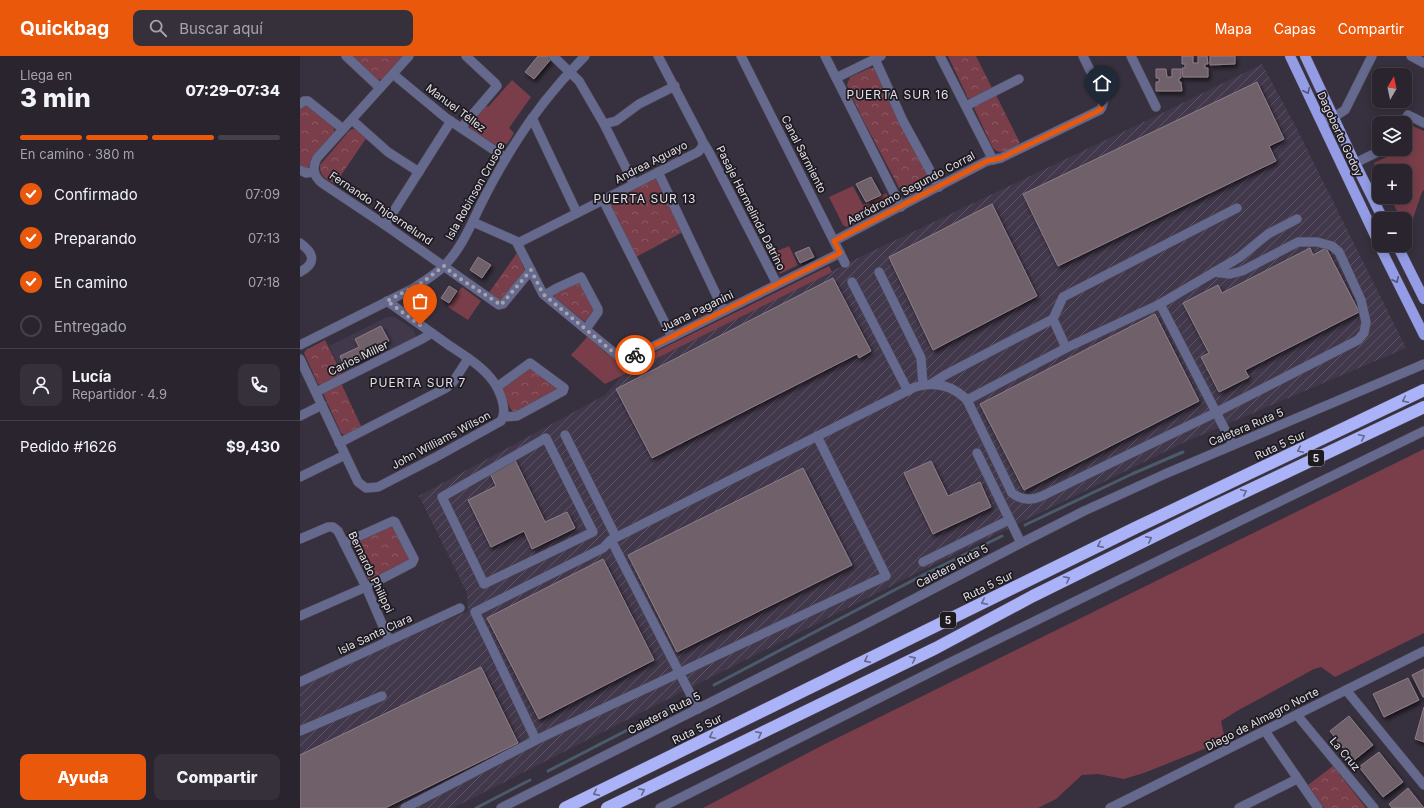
<!DOCTYPE html>
<html lang="es">
<meta charset="utf-8">
<style>
body{margin:0;font-family:Inter,sans-serif;background:#35303a;color:#f1f3f6;height:100vh;display:flex;flex-direction:column;font-size:15px;white-space:nowrap}
*{box-sizing:border-box;margin:0}
p{font-size:13px;color:#a5a4aa}
.icon{flex:none;width:22px;height:22px;fill:none;stroke:currentColor;stroke-width:2;stroke-linecap:round;stroke-linejoin:round}
.map{position:relative;flex:1;overflow:hidden}
.details{display:flex;flex-direction:column;background:#29242e;width:300px}
.details>*{flex:none}
.needle{width:26px;rotate:9deg}
.buttons{position:absolute;left:1072px;top:12px;display:grid;gap:8px}
.buttons a{display:grid;place-items:center;width:40px;height:40px;border-radius:8px;background:#29242e;box-shadow:0 2px 10px #0003,0 0 0 1px #45414a;font-size:20px}
.pin{position:absolute;display:grid;place-items:center;width:34px;height:34px;color:#fff;margin:-41px -17px;border-radius:50% 50% 50% 0;rotate:-45deg;box-shadow:0 0 4px #0007}
.pin .icon{rotate:45deg}
.courier{position:absolute;display:grid;place-items:center;width:40px;height:40px;margin:-20px;border:3px solid #ea580c;border-radius:50%;background:#fff;color:#222;box-shadow:0 1px 5px #0007}
.overview em{font-style:normal;font-weight:800}
.overview div{display:flex;flex-direction:column-reverse}
.overview{display:flex;align-items:center;justify-content:space-between;height:68px;padding:0 20px}
h1{font-size:26px;font-weight:800;line-height:30px}
.bar{display:grid;grid-template-columns:repeat(4,1fr);gap:6px 4px;align-content:center;height:48px;padding:0 20px}
.bar i{height:5px;border-radius:3px;background:#45414a}
.bar .on{background:#ea580c}
.bar p{grid-column:span 4}
.line{display:flex;align-items:center;gap:10px;padding:0 20px;border-top:1px solid #45414a}
.line div{flex:1}
.round{display:grid;place-items:center;flex:none;width:42px;height:42px;border-radius:8px;background:#35303a}
ol{padding:0 20px;list-style:none}
li{display:flex;align-items:center;gap:12px;height:44px}
li p{margin-inline-start:auto}
li .icon{padding:4px;border-radius:50%;background:#ea580c;color:#fff;stroke-width:4}
li:last-child{color:#a5a4aa}
li i{width:22px;height:22px;border:2px solid #45414a;border-radius:50%}
.primary-button{display:flex;gap:8px;margin-top:auto;padding:8px 20px}
.primary-button a{flex:1;height:46px;border-radius:8px;background:#ea580c;color:#fff;font-size:16px;font-weight:800;line-height:46px;text-align:center}
.primary-button a+a{background:#35303a;color:#f1f3f6}
header{display:flex;align-items:center;gap:24px;box-sizing:border-box;height:56px;padding:0 20px;background:#ea580c;color:#fff}
header strong{font-size:19px}
nav{display:flex;gap:22px;margin-inline-start:auto;font-size:14px}
.search{width:280px;height:36px;background:#35303a;display:flex;align-items:center;gap:10px;box-sizing:border-box;padding:0 14px;border-radius:8px;color:#a5a4aa;font-size:15px}
main{display:flex;flex:1;min-height:0}
.map>svg:first-child{display:block}
.built{fill:#42384b}
.industrial{fill:url(#industrial-furrows)}
.grass{fill:#793e49}
.park{fill:url(#park-crowns)}
.lines{fill:none;stroke-linecap:round;stroke-linejoin:round}
.stream{stroke:#4b5b6c;stroke-width:3}
.building{fill:#70606b;stroke:#8d7d88;filter:url(#shadow)}
.minor-casing{stroke:#534c59;stroke-width:10}
.major-casing{stroke:#534c59;stroke-width:11}
.highway-casing{stroke:#534c59;stroke-width:13}
.minor{stroke:#64698d;stroke-width:9}
.major{stroke:#949ce5;stroke-width:10}
.highway{stroke:#aab2f8;stroke-width:12}
.oneway{stroke:#535479}
.oneway2{stroke:#64668c}
.done{stroke:#a7a2ac;stroke-width:4;stroke-dasharray:0 7.2}
.route{stroke:#ea580c;stroke-width:5}
.labels{text-anchor:middle;stroke-width:3.5;stroke-linejoin:round;paint-order:stroke}
.shield{fill:#1d1a20;stroke:#a8a4ac;stroke-width:1}
.shield-label{font-size:10px;font-weight:bold;fill:#e3dfe8}
.street-label{font-size:11px;fill:#e3dfe8;stroke:#1d1a20}
.neighbourhood-label{font-size:12px;letter-spacing:1px;fill:#e3dfe8;stroke:#1d1a20}
</style>
<header>
<strong>Quickbag</strong>
<div class="search"><svg class="icon" aria-label="search" viewBox="0 0 24 24"><circle cx="10" cy="10" r="6"/><path d="M15 15l6 6"/></svg>Buscar aquí</div>
<nav><a>Mapa</a><a>Capas</a><a>Compartir</a></nav>
</header>
<main>
<section class="details">
<div class="overview"><div><h1>3 min</h1><p>Llega en</p></div><em>07:29–07:34</em></div>
<div class="bar"><i class="on"></i><i class="on"></i><i class="on"></i><i></i><p>En camino · 380 m</p></div>
<ol>
<li><svg class="icon" aria-label="check" viewBox="0 0 24 24"><path d="M5 12l5 5 9-10"/></svg>Confirmado<p>07:09</p></li>
<li><svg class="icon" aria-label="check" viewBox="0 0 24 24"><path d="M5 12l5 5 9-10"/></svg>Preparando<p>07:13</p></li>
<li><svg class="icon" aria-label="check" viewBox="0 0 24 24"><path d="M5 12l5 5 9-10"/></svg>En camino<p>07:18</p></li>
<li><i></i>Entregado</li>
</ol>
<div class="line" style="height:72px"><a class="round"><svg class="icon" aria-label="person" viewBox="0 0 24 24"><circle cx="12" cy="8" r="4"/><path d="M4 21q1-7 8-7t8 7"/></svg></a><div><b>Lucía</b><p>Repartidor · 4.9</p></div><a class="round"><svg class="icon" aria-label="phone" viewBox="0 0 24 24"><path d="M5 4h4l2 5-3 2q2 4 5 5l2-3 5 2v4C11 20 4 13 5 4z"/></svg></a></div>
<div class="line" style="height:52px"><div>Pedido #1626</div><b>$9,430</b></div>
<div class="primary-button"><a>Ayuda</a><a>Compartir</a></div>
</section>
<div class="map">
<svg width="1124" height="752" viewBox="0 0 1124 752">
<defs>
<pattern id="industrial-furrows" width="10" height="10" patternUnits="userSpaceOnUse"><rect width="10" height="10" fill="#42384b"/><path d="M-1 1l2-2M0 10L10 0M9 11l2-2" fill="none" stroke="#5d5465"/></pattern>
<pattern id="park-crowns" width="20" height="18" patternUnits="userSpaceOnUse"><rect width="20" height="18" fill="#793e49"/><path d="M2 6a3 3 0 1 1 6 0M12 15a3 3 0 1 1 6 0" fill="none" stroke="#8c5963"/></pattern>
<filter id="shadow"><feDropShadow dx="2" dy="3" stdDeviation="2" flood-color="#0009"/></filter>
</defs>
<rect width="100%" height="100%" fill="#37303e"/>
<path class="built" d="M87 261H95L114 274 116 281 43 318 29 290Z"/>
<path class="industrial" d="M962 8 996 71 1106 292 885 386 613 519 153 752H0V629L168 555 167 537 119 440 305 339 321 321 556 203 850 63Z"/>
<g class="grass">
<path d="M212 24 231 41 209 72 214 77C210 83 207 92 198 91L170 72 169 67 185 48 188 51Z"/>
<path d="M1110 69 1124 75V134L1122 136 1108 177 1105 171V163H1101L1090 141H1105V115H1079V118L1074 107 1093 98 1098 93H1105V80Z"/>
<path d="M553 130 563 149 586 137 591 147 547 171 543 169 529 141Z"/>
<path d="M489 190 498 209 480 218 470 198Z"/>
<path d="M529 210 532 216 305 328 271 299 288 280C299 290 317 311 333 307Z"/>
<path d="M162 231 181 245 168 264 148 251Z"/>
<path d="M1124 393V577L1035 621 1021 611 1014 613 937 655 921 665 924 679 914 689 844 717 824 723 798 718 782 719 756 743 738 752H403L523 689Z"/>
</g>
<g class="park">
<path d="M50 0H103L82 23 77 24Z"/>
<path d="M648 0H676L693 34 672 43 668 42Z"/>
<path d="M570 12H575L633 127 609 140 603 139 561 60 547 29 550 21Z"/>
<path d="M696 39 720 87C712 92 701 101 693 92L674 52 675 50Z"/>
<path d="M5 48 34 71V76L12 101 8 113 0 111V52Z"/>
<path d="M56 72 67 81 35 128C26 123 19 120 20 109L50 74Z"/>
<path d="M355 123 358 125 383 176 336 201 310 150 314 144Z"/>
<path d="M217 197 225 214V216L202 245H198L188 238Z"/>
<path d="M280 225 295 253 287 265H284L254 241 255 237Z"/>
<path d="M25 284 43 320 22 329 18 328 4 297 6 294Z"/>
<path d="M229 310 258 332V334L214 357 210 352 202 331Z"/>
<path d="M41 327 62 372 46 380 41 377 23 337Z"/>
<path d="M88 470H93L110 505 69 524 51 488Z"/>
<path d="M1033 710 1066 752H1024L1008 729Z"/>
</g>
<g class="lines">
<g class="stream">
<path d="M725 469 832 418 883 396"/>
<path d="M414 629 625 518 702 480"/>
<path d="M248 715 372 651"/>
<path d="M176 752 230 724"/>
</g>
</g>
<g class="building">
<path d="M238 0H247L251 3 234 23 225 16Z"/>
<path d="M882 0H893V7H898V0H907L908 8H905V12H908V21H883L882 12H885V8H882Z"/>
<path d="M910 0H935V8L910 9Z"/>
<path d="M856 13H866L867 21H872V13H881V22H879V26H881L882 35H856V26H859V22H856Z"/>
<path d="M957 26 984 83 969 90 976 105 758 210 723 138Z"/>
<path d="M571 121 581 139 566 146 556 128Z"/>
<path d="M692 148 737 240 633 294 589 201Z"/>
<path d="M509 191 514 201 500 207 495 197Z"/>
<path d="M1010 192 1013 199 1026 192 1059 256 945 314 949 321 919 336 901 301 909 297 883 247 918 229 922 237Z"/>
<path d="M178 201 191 209 182 222 170 214Z"/>
<path d="M533 222 571 295 559 302 557 298 352 402 316 333Z"/>
<path d="M149 230 157 235 149 247 141 242Z"/>
<path d="M855 258 899 345 724 434 680 348Z"/>
<path d="M81 270 89 285 76 292 78 295 54 307 52 303 43 307 40 300 59 291 55 283Z"/>
<path d="M214 402 245 466 267 456 275 472 232 493 224 475 191 491 168 444 196 430 189 415Z"/>
<path d="M631 405 648 440 680 426 691 451 633 478 604 417Z"/>
<path d="M503 412 552 509 377 596 328 499Z"/>
<path d="M303 503 354 604 239 663 187 562Z"/>
<path d="M181 611 218 687 85 752H0V699Z"/>
<path d="M1124 613V641H1123L1112 619Z"/>
<path d="M1108 622 1119 644 1084 661 1073 638Z"/>
<path d="M1124 651V686L1115 683Z"/>
<path d="M1049 660 1073 689 1053 705 1030 675Z"/>
<path d="M1079 696 1103 726 1083 741 1059 711Z"/>
<path d="M1108 732 1124 752H1092L1089 748Z"/>
</g>
<g class="lines">
<g class="minor-casing">
<g id="minor">
<path d="M46 0 80 32"/>
<path d="M109 0 17 102C12 111 13 120 22 127L85 169 199 249 203 248 231 214"/>
<path d="M253 0 279 25 304 68 334 128"/>
<path d="M441 0 545 207"/>
<path d="M525 0 601 151"/>
<path d="M640 0 693 104"/>
<path d="M831 0 856 51"/>
<path d="M1111 0 1124 7"/>
<path d="M575 3 603 65 639 131"/>
<path d="M93 18 146 62 206 102"/>
<path d="M536 22 581 0"/>
<path d="M0 48 4 45H8L43 73"/>
<path d="M666 50 719 23"/>
<path d="M232 62 277 157"/>
<path d="M52 64 88 96 119 116"/>
<path d="M1022 67 1034 61 1045 54 1072 0"/>
<path d="M1103 67 1108 59 1124 67"/>
<path d="M304 68 316 65 339 48 375 30"/>
<path d="M161 72 197 30 195 27 166 0"/>
<path d="M403 86 409 96 477 228"/>
<path d="M1055 107 1084 93"/>
<path d="M0 114 6 117 14 116"/>
<path d="M358 116 424 255"/>
<path d="M303 144 372 281"/>
<path d="M173 166 216 185 243 238 318 300 325 302 332 301 540 197"/>
<path d="M85 169 151 65"/>
<path d="M534 185 687 105 701 102 800 54 802 51 804 43 783 0"/>
<path d="M0 187C14 197 17 207 0 216"/>
<path d="M218 187 398 96C403 91 404 88 401 82L358 0"/>
<path d="M579 216 621 302 623 329"/>
<path d="M552 226 608 335"/>
<path d="M245 239 257 232 281 221 298 253V256L286 273"/>
<path d="M860 248 940 201 968 178 997 163"/>
<path d="M0 289 112 233C123 226 135 219 144 210 161 193 170 171 180 150 188 134 196 119 205 104 227 66 254 31 285 0"/>
<path d="M766 292 753 263 763 241 937 152"/>
<path d="M0 303 58 426 66 432 78 431 136 401 201 365C208 354 200 335 193 325 182 310 165 300 150 290 129 275 108 260 87 245"/>
<path d="M631 328 645 319 753 263"/>
<path d="M197 331 230 307 264 332 263 335 217 360 203 361"/>
<path d="M16 336 122 283 132 277"/>
<path d="M667 344 712 437C721 444 731 445 742 440L915 357 1058 284 1064 277 1066 266 1061 244 1039 196 1032 190 1017 186H998L942 215 930 218 914 216"/>
<path d="M0 360 22 349"/>
<path d="M265 379 316 481"/>
<path d="M246 382 293 476 184 528 142 441Z"/>
<path d="M39 387 146 332 153 326 168 303"/>
<path d="M677 397 721 487"/>
<path d="M0 421 45 399"/>
<path d="M0 483 28 471H33L38 475 66 531 89 584"/>
<path d="M311 484 398 653"/>
<path d="M623 506 709 464"/>
<path d="M0 560 66 531 112 507 114 503 95 466 93 465 44 487"/>
<path d="M0 626 160 552"/>
<path d="M1046 634 1124 729"/>
<path d="M997 659 1074 752"/>
<path d="M0 675 82 640"/>
<path d="M965 675 1018 752"/>
<path d="M236 684 175 556 303 492 311 484 615 331C635 325 652 329 667 344L766 292 860 248 933 389"/>
<path d="M105 752 236 684 586 520 517 380"/>
<path d="M201 752 560 571 721 487 784 455 865 418 1124 308"/>
<path d="M360 752 645 609 1124 375"/>
<path d="M810 752 1124 595"/>
<path d="M939 752 997 723"/>
</g>
</g>
<g class="major-casing">
<g id="major">
<path d="M990 0 1079 188"/>
<path d="M1005 0 1055 107 1083 163"/>
<path d="M1079 189 1124 279"/>
<path d="M1097 189 1124 243"/>
</g>
</g>
<g class="highway-casing">
<g id="highway">
<path d="M265 752 835 472 1124 334"/>
<path d="M307 752 636 592 733 540 909 453 1124 351"/>
</g>
</g>
<use href="#minor" class="minor"/>
<use href="#major" class="major"/>
<use href="#highway" class="highway"/>
</g>
<defs><path id="oneway-chevron" d="M-2-3.5L2.5 0L-2 3.5" fill="none" stroke-width="1.6" stroke-linecap="round" stroke-linejoin="round"/></defs>
<g class="oneway">
<use href="#oneway-chevron" transform="translate(1007 35) rotate(65)"/>
<use href="#oneway-chevron" transform="translate(1096 224) rotate(64)"/>
</g>
<g class="oneway2">
<use href="#oneway-chevron" transform="translate(1105 344) rotate(154)"/>
<use href="#oneway-chevron" transform="translate(1062 381) rotate(-25)"/>
<use href="#oneway-chevron" transform="translate(1000 394) rotate(155)"/>
<use href="#oneway-chevron" transform="translate(944 436) rotate(-25)"/>
<use href="#oneway-chevron" transform="translate(849 483) rotate(-26)"/>
<use href="#oneway-chevron" transform="translate(800 489) rotate(154)"/>
<use href="#oneway-chevron" transform="translate(767 523) rotate(-27)"/>
<use href="#oneway-chevron" transform="translate(684 546) rotate(154)"/>
<use href="#oneway-chevron" transform="translate(613 603) rotate(-26)"/>
<use href="#oneway-chevron" transform="translate(567 604) rotate(154)"/>
<use href="#oneway-chevron" transform="translate(459 678) rotate(-26)"/>
<use href="#oneway-chevron" transform="translate(412 680) rotate(154)"/>
<use href="#oneway-chevron" transform="translate(342 735) rotate(-26)"/>
<use href="#oneway-chevron" transform="translate(296 737) rotate(154)"/>
</g>
<g class="lines">
<path class="done" d="M120 269 87 245 120 228 144 210 153 218 201 249 231 214 243 238 318 300 329 302 335 299"/>
<path class="route" d="M335 299 540 197 534 185 687 105 701 102 800 54 802 51"/>
</g>
<g class="labels">
<g class="shield">
<rect x="1008" y="394" width="16" height="16" rx="3"/>
<rect x="640" y="556" width="16" height="16" rx="3"/>
</g>
<g class="shield-label">
<text x="1016" y="406">5</text>
<text x="648" y="568">5</text>
</g>
<g class="street-label">
<text transform="translate(156 52) rotate(37)" y="4">Manuel Téllez</text>
<text transform="translate(1040 78) rotate(65)" y="4">Dagoberto Godoy</text>
<text transform="translate(504 98) rotate(63)" y="4">Canal Sarmiento</text>
<text transform="translate(351 106) rotate(-27)" y="4">Andrea Aguayo</text>
<text transform="translate(611 132) rotate(-28)" y="4">Aeródromo Segundo Corral</text>
<text transform="translate(175 135) rotate(-61)" y="4">Isla Robinson Crusoe</text>
<text transform="translate(81 152) rotate(34)" y="4">Fernando Thjoernelund</text>
<text transform="translate(451 152) rotate(63)" y="4">Pasaje Hermelinda Datrino</text>
<text transform="translate(397 255) rotate(-26)" y="4">Juana Paganini</text>
<text transform="translate(58 302) rotate(-26)" y="4">Carlos Miller</text>
<text transform="translate(946 371) rotate(-23)" y="4">Caletera Ruta 5</text>
<text transform="translate(141 384) rotate(-28)" y="4">John Williams Wilson</text>
<text transform="translate(980 389) rotate(-25)" y="4">Ruta 5 Sur</text>
<text transform="translate(652 510) rotate(-28)" y="4">Caletera Ruta 5</text>
<text transform="translate(71 516) rotate(64)" y="4">Bernardo Philippi</text>
<text transform="translate(688 530) rotate(-26)" y="4">Ruta 5 Sur</text>
<text transform="translate(75 578) rotate(-25)" y="4">Isla Santa Clara</text>
<text transform="translate(364 657) rotate(-27)" y="4">Caletera Ruta 5</text>
<text transform="translate(962 663) rotate(-27)" y="4">Diego de Almagro Norte</text>
<text transform="translate(397 673) rotate(-26)" y="4">Ruta 5 Sur</text>
<text transform="translate(1045 698) rotate(50)" y="4">La Cruz</text>
</g>
<g class="neighbourhood-label">
<text x="598" y="43">PUERTA SUR 16</text>
<text x="345" y="147">PUERTA SUR 13</text>
<text x="118" y="331">PUERTA SUR 7</text>
</g>
</g>
</svg>
<div class="buttons">
<a><svg class="needle" viewBox="-14 -14 28 28"><path d="M0-13l5 13h-10z" fill="#e53935"/><path d="M0 13l5-13h-10z" fill="#a5a4aa"/></svg></a>
<a><svg class="icon" aria-label="layers" viewBox="0 0 24 24"><path d="M12 4l9 5-9 5-9-5zM3 14l9 5 9-5"/></svg></a>
<a>+</a>
<a>−</a>
</div>
<div class="pin" style="left:120px;top:269px;background:#ea580c"><svg class="icon" aria-label="bag" viewBox="0 0 24 24"><path d="M5 8h14l-1 12H6zM9 8a3 3 0 0 1 6 0"/></svg></div>
<div class="pin" style="left:802px;top:51px;background:#1f2937"><svg class="icon" aria-label="home" viewBox="0 0 24 24"><path d="M3 11l9-7 9 7M6 9v11h12V9"/></svg></div>
<div class="courier" style="left:335px;top:299px"><svg class="icon" aria-label="bike" viewBox="0 0 24 24"><circle cx="6" cy="16" r="4"/><circle cx="18" cy="16" r="4"/><path d="M6 16l4-8h5l3 8M10 8l3 8H6M13 5h3"/></svg></div>
</div>
</main>
